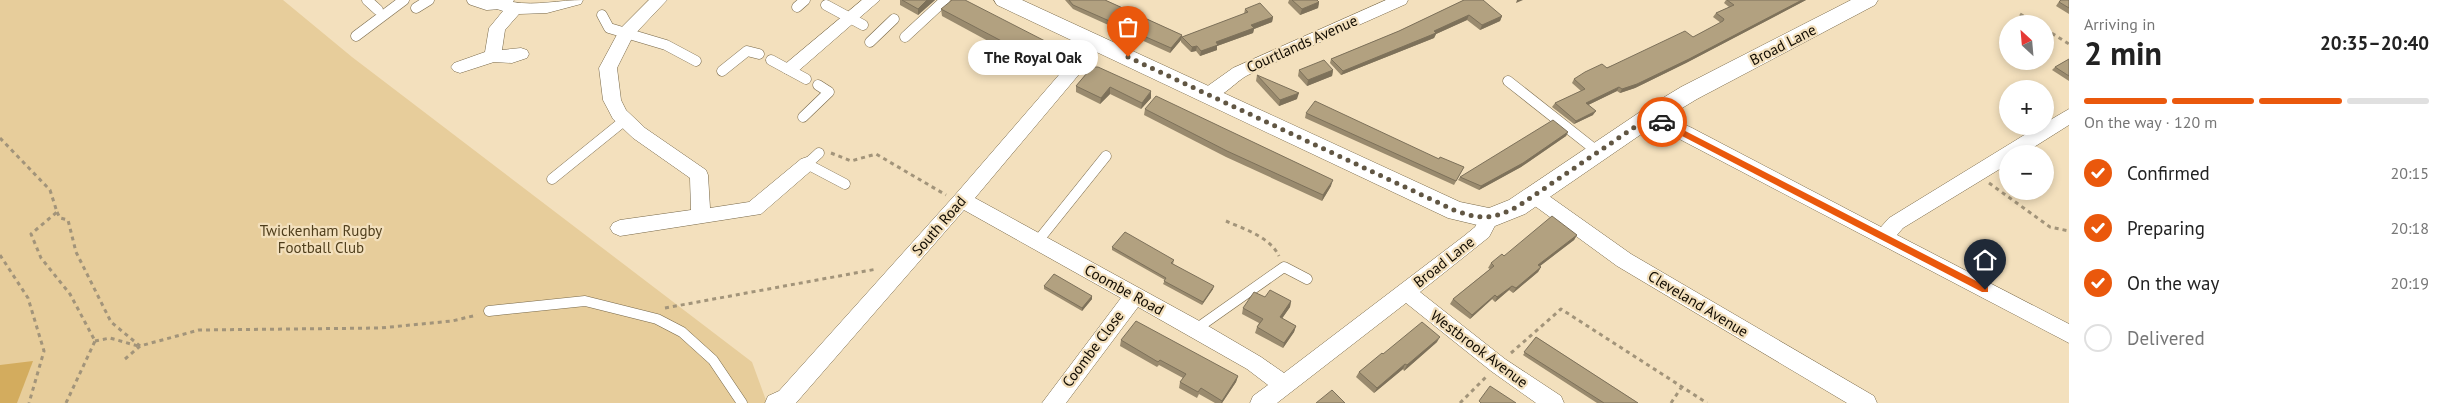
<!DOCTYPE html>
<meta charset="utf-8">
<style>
body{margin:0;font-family:"PT Sans",sans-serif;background:#f6f6f6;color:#222;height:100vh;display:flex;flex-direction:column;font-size:19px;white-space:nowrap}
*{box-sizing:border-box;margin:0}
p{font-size:16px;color:#767676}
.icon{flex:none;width:28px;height:28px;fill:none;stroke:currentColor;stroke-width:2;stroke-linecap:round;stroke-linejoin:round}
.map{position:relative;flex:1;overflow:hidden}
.details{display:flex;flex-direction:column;background:#fff;width:375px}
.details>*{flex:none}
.needle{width:32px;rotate:334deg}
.buttons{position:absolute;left:1999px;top:15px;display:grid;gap:10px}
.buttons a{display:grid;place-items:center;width:55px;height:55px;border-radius:50%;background:#fff;box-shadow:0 2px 8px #0003;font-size:25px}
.pin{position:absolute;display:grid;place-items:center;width:42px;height:42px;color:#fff;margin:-51px -21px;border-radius:50% 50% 50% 0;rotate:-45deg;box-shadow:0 0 5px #0007}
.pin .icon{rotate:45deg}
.courier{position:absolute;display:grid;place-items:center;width:50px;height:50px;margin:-25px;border:4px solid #ea580c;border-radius:50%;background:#fff;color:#222;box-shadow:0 1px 6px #0007}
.bubble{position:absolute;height:35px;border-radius:18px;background:#fff;box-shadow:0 2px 8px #0003;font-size:16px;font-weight:600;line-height:35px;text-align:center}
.summary em{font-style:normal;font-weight:600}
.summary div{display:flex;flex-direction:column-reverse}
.summary{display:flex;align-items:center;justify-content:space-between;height:85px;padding:0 15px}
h1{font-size:32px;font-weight:600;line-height:38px}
.bar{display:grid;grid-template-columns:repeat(4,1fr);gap:8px 5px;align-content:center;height:60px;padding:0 15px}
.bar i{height:6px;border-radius:4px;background:#e0e0e0}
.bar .on{background:#ea580c}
.bar p{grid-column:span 4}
ol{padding:0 15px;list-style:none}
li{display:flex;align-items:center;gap:15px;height:55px}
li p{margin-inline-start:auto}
li .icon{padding:5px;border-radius:50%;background:#ea580c;color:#fff;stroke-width:4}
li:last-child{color:#767676}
li i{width:28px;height:28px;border:2px solid #e0e0e0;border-radius:50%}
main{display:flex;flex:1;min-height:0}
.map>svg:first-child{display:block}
.green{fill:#e7cd9b}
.forest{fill:#d3ac5e}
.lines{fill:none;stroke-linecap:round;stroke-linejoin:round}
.service-casing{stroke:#786848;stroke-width:11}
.minor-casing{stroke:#786848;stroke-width:1}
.tertiary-casing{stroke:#786848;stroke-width:1}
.path{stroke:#a2947a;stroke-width:3;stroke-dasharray:4 4;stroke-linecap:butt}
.service{stroke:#fff;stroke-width:10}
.minor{fill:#fff;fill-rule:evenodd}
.tertiary{fill:#fff;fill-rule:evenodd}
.wall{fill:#998a6e}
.shaded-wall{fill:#7d715a}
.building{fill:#b2a180;stroke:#7d715a}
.route{fill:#ea580c}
.done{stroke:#615643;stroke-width:5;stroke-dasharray:0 9}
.labels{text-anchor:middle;stroke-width:4.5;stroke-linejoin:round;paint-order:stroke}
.street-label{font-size:15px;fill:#120c02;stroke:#f3e0bd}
.park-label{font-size:15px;fill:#4f3e1c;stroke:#f3e0bd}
</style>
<main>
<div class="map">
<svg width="2069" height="403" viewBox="0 0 2069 403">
<rect width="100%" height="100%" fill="#f3e0bd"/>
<path class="green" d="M0 0H283L352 57 752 362 767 403H0Z"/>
<path class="forest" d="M33 361 17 403H0V365Z"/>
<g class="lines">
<g class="service-casing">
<g id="service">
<path d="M367 0 378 10"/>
<path d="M472 0 487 5 500 4"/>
<path d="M826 5 863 25"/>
<path d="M797 7 805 0"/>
<path d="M416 8 429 0"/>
<path d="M602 15 609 28 666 45 696 61"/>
<path d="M356 36 404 0"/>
<path d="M905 37 945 0"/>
<path d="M870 42 894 19"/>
<path d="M771 60 806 79"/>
<path d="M722 71 747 51 759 54"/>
<path d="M1508 81 1598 152"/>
<path d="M803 117 829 92 818 85"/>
<path d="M819 153 807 164 845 184"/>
<path d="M552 179 625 120"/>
<path d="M1037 242 1106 156"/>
<path d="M489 311 585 301 657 319 682 332 713 360 742 403"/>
<path d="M1196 329 1284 267 1307 279"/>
</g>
</g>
<g class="minor-casing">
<g id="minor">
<path d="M494 0H514L513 2C536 6 560 0 583 0L581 4 547 13 519 14 505 30 502 50 521 48 527 50 529 54 527 58 512 63 494 62 460 73 454 71 451 67 454 63 485 52 489 28 503 11 494 8 492 4Z"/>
<path d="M649 0H667L633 36 617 68 621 100 626 110 645 128 706 170 708 175 710 208 749 202 801 159 807 157 813 159 816 164 813 169 761 214 620 236 613 233 610 228 613 223 620 220 691 210 690 178 633 138 613 119 603 100 599 68 620 29Z"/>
<path d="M862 0H880L796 73 790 75 784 73 781 69 784 65Z"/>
<path d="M1386 0H1408L1406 4C1353 28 1300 50 1248 75 1234 82 1219 104 1202 98L1199 94 1202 90 1233 68Z"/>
<path d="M1096 37 1102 39 1104 43 1102 47 975 198 1203 323 1261 357 1284 373 1464 236 1475 227 1483 213 1490 210 1497 213 1499 218 1489 237 1420 292 1505 359 1561 396 1564 403H1536L1491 371 1406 303 1277 403H1250L1253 396 1268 385 1247 369 1138 307 1066 403H1042L1121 298 964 210 796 403H765L768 396 779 391 955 195 1090 39Z"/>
<path d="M1651 109 1692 128 1881 227 1889 218 2039 126H2045V123L2069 109V125L2023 154H2008V164L1903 228 1897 235 2069 324V343L1645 121 1642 116 1645 111Z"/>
<path d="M1535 189 1542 191 1631 254 1874 396 1877 403H1847L1617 266 1528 201 1526 196 1528 191Z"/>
</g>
</g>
<g class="tertiary-casing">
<path id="tertiary" d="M994 0H1022L1460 202 1489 208 1509 200 1643 110 1681 87 1851 0H1878L1875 5 1697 99 1659 122 1525 214 1490 228 1448 218 997 5Z"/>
</g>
<g class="path">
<path d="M2020 14 2036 24"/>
<path d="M2045 29 2069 44"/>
<path d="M0 138 50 190 57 212 31 234 41 258 70 294 95 341"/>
<path d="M831 153 851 161 876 154 946 195"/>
<path d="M1989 183 2050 227 2069 231"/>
<path d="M57 212 60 218 68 220 76 252 111 322 140 346"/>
<path d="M1226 221C1244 229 1270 237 1279 256"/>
<path d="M0 255 28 298 44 351 29 403"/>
<path d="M665 308 877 269"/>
<path d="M95 341 110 338 138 346"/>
<path d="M1511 353 1561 309 1707 403"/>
<path d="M125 359 140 346 199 330 380 328 452 321 477 315"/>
<path d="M66 403 95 341"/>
<path d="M1460 403 1486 377"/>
<path d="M1671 403 1681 388"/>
</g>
<use href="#service" class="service"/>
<use href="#minor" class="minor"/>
<use href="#tertiary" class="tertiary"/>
</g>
<g class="wall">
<path d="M900 0H935L918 15 900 5Z"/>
<path d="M1065 0H1105L1182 35V37L1244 14 1245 9 1273 17 1272 22 1254 29 1253 33 1217 46V50L1200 56 1196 51 1191 52 1181 42V40L1170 53 1073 9Z"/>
<path d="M1289 0H1317L1319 2 1318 8 1300 15 1288 3Z"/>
<path d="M1464 0 1502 16 1500 21 1480 30 1467 20 1436 34 1434 38 1341 75 1330 63 1331 59 1399 31Z"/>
<path d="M1726 0H1806L1686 63 1635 88 1620 93 1617 91 1588 105 1593 115 1574 124 1552 107 1555 103 1581 91 1572 83 1574 79 1693 37 1721 23 1713 17 1716 13 1729 7 1724 3Z"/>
<path d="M2060 0H2069V14L2056 6Z"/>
<path d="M941 9 1045 46 1059 52V60L1047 73 942 16Z"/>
<path d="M2069 59V81L2052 70 2055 67Z"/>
<path d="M1092 67 1151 98 1141 109 1110 94 1100 104 1076 92V86Z"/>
<path d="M1299 70H1333L1332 76 1307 86 1298 76Z"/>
<path d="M1257 75 1297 99 1279 106 1256 81Z"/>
<path d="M1145 109 1331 186 1322 201 1226 157 1144 115Z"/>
<path d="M1306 113 1439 159 1464 167 1454 185 1305 118Z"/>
<path d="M1568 132 1566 136 1521 167 1479 190 1458 180 1460 177Z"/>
<path d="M1577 235 1574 240 1540 266 1541 267 1538 272 1513 293 1509 290 1495 302 1492 299 1470 319 1450 304 1453 299 1490 269 1488 268 1491 263 1504 256Z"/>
<path d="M1112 247 1174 260 1173 264 1213 289 1202 305 1163 284 1165 280 1112 250Z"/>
<path d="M1044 286 1092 296V299L1082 311 1044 289Z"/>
<path d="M1265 297 1291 301 1290 307 1282 318 1296 326 1294 332 1283 348 1255 333 1257 327 1259 323 1242 314 1243 308Z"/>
<path d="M1536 337 1638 403H1597L1523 355Z"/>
<path d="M1121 340 1238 376 1236 382 1222 403H1215L1199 394 1197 398 1179 388 1180 382 1183 378 1159 365 1157 367 1120 346Z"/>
<path d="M1437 342 1404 371 1403 369 1374 393 1356 377 1359 372 1383 354Z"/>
</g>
<g class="shaded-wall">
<path d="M927 0H935L918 15V9Z"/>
<path d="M1517 0H1523L1516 3Z"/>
<path d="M1802 0H1806L1686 63 1635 88 1620 93 1622 89Z"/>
<path d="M1319 2 1318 8 1300 15 1302 9Z"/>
<path d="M1469 15 1467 20 1436 34 1434 38 1341 75 1343 71Z"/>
<path d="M1502 16 1500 21 1480 30 1482 25Z"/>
<path d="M1273 17 1272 22 1254 29 1253 33 1217 46V50L1200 56 1201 51 1216 42 1251 25Z"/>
<path d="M1182 35 1181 40 1170 53 1171 48Z"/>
<path d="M1197 46 1196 51 1191 52 1192 47Z"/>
<path d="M1059 52V60L1047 73V65Z"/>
<path d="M1333 70 1332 76 1307 86 1308 80Z"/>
<path d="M1110 87V94L1100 104 1101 98Z"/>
<path d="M1619 87 1617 91 1584 107 1586 103Z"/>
<path d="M1151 91V98L1141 109 1142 103Z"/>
<path d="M1299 93 1297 99 1279 106 1280 100Z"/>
<path d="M1596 111 1593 115 1574 124 1576 121Z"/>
<path d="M1568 132 1566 136 1521 167 1479 190 1481 186Z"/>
<path d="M1333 180 1331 186 1322 201 1323 195Z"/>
<path d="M1577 235 1574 240 1536 269 1538 265Z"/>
<path d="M1541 267 1538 272 1513 293 1516 288Z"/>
<path d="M1214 286 1213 289 1202 305 1203 302Z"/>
<path d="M1512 286 1509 290 1495 302 1497 297Z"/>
<path d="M1495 295 1492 299 1470 319 1472 315Z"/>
<path d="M1092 296V299L1082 311V308Z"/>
<path d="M1291 301 1290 307 1279 323 1280 317Z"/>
<path d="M1296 326 1294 332 1283 348 1284 343Z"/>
<path d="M1440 337 1437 342 1404 371 1407 365Z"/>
<path d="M1405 364 1403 369 1374 393 1377 388Z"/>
<path d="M1238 376 1236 382 1222 403H1221L1222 401Z"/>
</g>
<g class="building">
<path d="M902 0H927L918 9Z"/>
<path d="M952 0H965L1045 41 1042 44 1059 52 1047 65 941 9Z"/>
<path d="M1069 0H1105L1182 35 1171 48 1073 5Z"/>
<path d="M1292 0H1317L1319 2 1302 9Z"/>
<path d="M1464 0H1483L1502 16 1482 25 1469 15 1434 31 1436 33 1343 71 1331 59 1399 31Z"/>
<path d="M1727 0H1802L1689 59 1637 84 1622 89 1619 87 1586 103 1596 111 1576 121 1555 103 1585 89 1574 79 1585 72 1602 64 1607 68 1685 31 1693 37 1723 21 1724 19 1716 13 1734 5Z"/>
<path d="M2061 0H2069V8L2059 2Z"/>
<path d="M1260 3 1273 17 1251 25 1254 28 1216 42 1218 45 1201 51 1197 46 1192 47 1182 37 1248 12 1245 9Z"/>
<path d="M2069 59V76L2055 67Z"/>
<path d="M1324 60 1333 70 1308 80 1299 70Z"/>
<path d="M1092 67H1098L1151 91 1142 103 1110 87 1101 98 1076 86Z"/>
<path d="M1257 75 1299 93 1280 100Z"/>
<path d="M1156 96 1333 180 1323 195 1227 151 1145 109Z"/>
<path d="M1315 101 1439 159 1440 157 1464 167 1456 181 1306 113Z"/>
<path d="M1553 120 1568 132 1523 163 1481 186 1460 177Z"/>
<path d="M1552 216 1577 235 1538 265 1541 267 1516 288 1512 286 1497 297 1495 295 1472 315 1453 299 1494 266 1491 263 1497 258 1502 254 1504 256Z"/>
<path d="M1125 232 1174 260 1171 263 1214 286 1203 302 1164 281 1166 278 1112 247Z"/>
<path d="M1054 274 1092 296 1082 308 1044 286Z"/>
<path d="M1270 290 1291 301 1280 317 1296 326 1284 343 1257 327 1263 319 1243 308 1254 292 1265 297Z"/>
<path d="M1136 321 1238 376 1222 401 1201 388 1198 392 1180 382 1186 374 1160 360 1158 362 1121 340Z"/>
<path d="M1422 322 1440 337 1407 365 1405 364 1377 388 1359 372 1382 353 1383 354Z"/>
<path d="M1536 337 1638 403H1604L1524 352Z"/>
<path d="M1490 386 1516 403H1481L1479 401Z"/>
<path d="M1332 390 1345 403H1316Z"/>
</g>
<path class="route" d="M1662 119 1988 287V292H1982L1659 124V120Z"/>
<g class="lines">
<path class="done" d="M1128 57 1456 211C1482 220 1493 219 1517 207L1651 116 1662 122"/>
</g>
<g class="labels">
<g class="street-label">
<text transform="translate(1302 44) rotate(-24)" y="5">Courtlands Avenue</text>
<text transform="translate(1783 45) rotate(-27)" y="5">Broad Lane</text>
<text transform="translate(939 226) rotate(-49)" y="5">South Road</text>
<text transform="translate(1444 262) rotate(-38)" y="5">Broad Lane</text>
<text transform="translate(1124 290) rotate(29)" y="5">Coombe Road</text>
<text transform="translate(1698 304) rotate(31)" y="5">Cleveland Avenue</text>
<text transform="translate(1093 349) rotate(-53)" y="5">Coombe Close</text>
<text transform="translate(1479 349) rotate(37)" y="5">Westbrook Avenue</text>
</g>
<g class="park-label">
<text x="321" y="236">Twickenham Rugby<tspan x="321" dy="17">Football Club</tspan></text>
</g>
</g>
</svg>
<div class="buttons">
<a><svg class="needle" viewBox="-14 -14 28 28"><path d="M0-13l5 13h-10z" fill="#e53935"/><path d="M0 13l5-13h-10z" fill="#767676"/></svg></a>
<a>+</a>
<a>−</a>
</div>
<div class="pin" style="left:1128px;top:57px;background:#ea580c"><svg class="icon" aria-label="bag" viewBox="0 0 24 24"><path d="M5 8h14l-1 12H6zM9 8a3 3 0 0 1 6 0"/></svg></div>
<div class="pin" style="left:1985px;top:290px;background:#1f2937"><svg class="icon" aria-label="home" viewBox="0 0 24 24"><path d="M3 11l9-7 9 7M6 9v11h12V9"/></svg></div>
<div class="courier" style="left:1662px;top:122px"><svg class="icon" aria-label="car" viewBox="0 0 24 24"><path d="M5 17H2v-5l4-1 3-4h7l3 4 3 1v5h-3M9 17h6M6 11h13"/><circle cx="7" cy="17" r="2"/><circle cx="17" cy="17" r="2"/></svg></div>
<div class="bubble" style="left:968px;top:40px;width:130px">The Royal Oak</div>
</div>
<section class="details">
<div class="summary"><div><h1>2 min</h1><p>Arriving in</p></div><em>20:35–20:40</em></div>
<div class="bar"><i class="on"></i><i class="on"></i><i class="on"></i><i></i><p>On the way · 120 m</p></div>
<ol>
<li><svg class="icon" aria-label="check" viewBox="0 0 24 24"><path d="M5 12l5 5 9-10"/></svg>Confirmed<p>20:15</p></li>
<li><svg class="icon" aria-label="check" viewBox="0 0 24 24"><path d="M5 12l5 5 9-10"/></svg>Preparing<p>20:18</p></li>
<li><svg class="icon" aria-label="check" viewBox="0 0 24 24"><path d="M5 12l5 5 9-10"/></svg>On the way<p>20:19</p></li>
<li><i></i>Delivered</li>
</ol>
</section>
</main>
